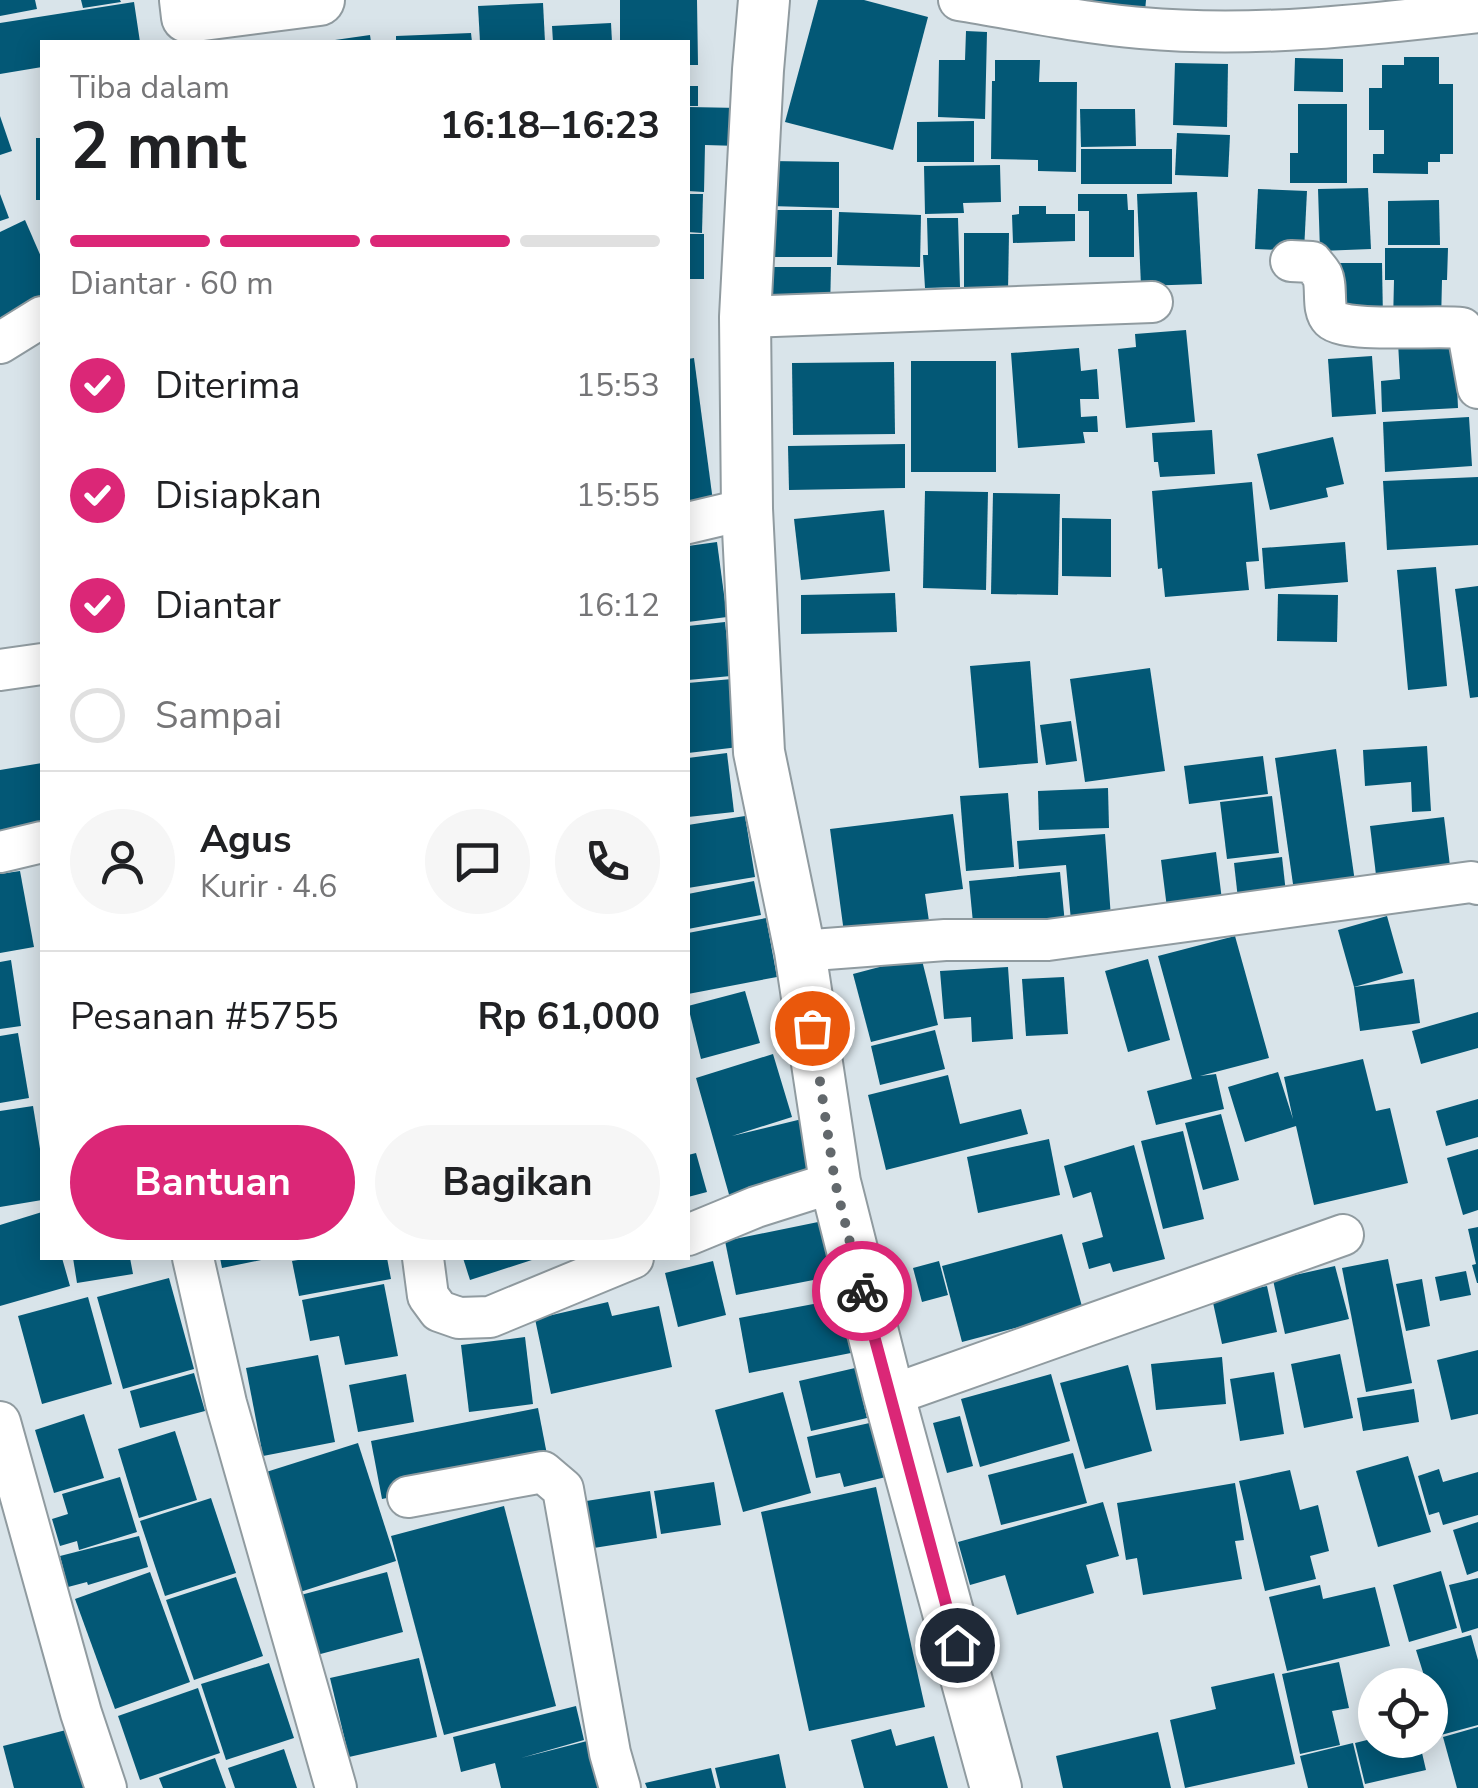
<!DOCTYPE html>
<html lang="id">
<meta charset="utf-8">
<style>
body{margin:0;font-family:"Nunito Sans",sans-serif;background:#f6f6f6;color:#202124;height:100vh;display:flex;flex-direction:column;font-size:38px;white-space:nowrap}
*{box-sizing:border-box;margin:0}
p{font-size:32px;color:#757577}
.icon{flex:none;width:55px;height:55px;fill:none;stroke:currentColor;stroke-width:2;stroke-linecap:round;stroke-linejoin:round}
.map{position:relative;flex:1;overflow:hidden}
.details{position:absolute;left:40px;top:40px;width:650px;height:1220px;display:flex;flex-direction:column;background:#fff;border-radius:0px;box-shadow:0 5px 25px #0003}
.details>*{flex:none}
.tools{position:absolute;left:1358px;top:1668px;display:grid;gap:20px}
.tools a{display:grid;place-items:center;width:90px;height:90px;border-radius:50%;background:#fff;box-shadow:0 5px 25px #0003;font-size:50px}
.pin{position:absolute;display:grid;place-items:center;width:85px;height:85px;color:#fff;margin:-42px;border:5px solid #fff;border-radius:50%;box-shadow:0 2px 10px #0007}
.courier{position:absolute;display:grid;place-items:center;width:100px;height:100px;margin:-50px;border:8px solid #db2777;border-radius:50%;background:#fff;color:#222;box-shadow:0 2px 12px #0007}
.summary em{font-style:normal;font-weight:700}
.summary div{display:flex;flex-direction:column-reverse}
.summary{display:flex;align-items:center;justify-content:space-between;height:170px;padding:0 30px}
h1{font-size:65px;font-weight:700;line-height:75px}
.bar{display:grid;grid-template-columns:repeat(4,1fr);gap:15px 10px;align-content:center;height:120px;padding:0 30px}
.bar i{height:12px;border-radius:8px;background:#e0e0e0}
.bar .active{background:#db2777}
.bar p{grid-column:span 4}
.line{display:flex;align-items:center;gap:25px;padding:0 30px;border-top:2px solid #e0e0e0}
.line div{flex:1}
.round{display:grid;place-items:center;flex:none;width:105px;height:105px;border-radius:52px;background:#f6f6f6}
ol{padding:0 30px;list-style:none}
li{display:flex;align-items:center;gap:30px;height:110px}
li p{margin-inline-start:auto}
li .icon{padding:10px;border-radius:50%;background:#db2777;color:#fff;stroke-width:4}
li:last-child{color:#757577}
li i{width:55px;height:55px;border:5px solid #e0e0e0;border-radius:50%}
.cta{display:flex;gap:20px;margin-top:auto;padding:20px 30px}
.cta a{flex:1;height:115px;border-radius:60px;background:#db2777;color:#fff;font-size:40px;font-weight:700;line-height:115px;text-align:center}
.cta a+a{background:#f6f6f6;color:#202124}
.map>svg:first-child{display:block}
.building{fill:#035876}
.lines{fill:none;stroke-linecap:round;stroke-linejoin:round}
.minor-casing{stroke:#909ba0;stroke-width:44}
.tertiary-casing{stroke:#909ba0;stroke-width:54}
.minor{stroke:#fff;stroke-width:40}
.tertiary{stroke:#fff;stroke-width:50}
.done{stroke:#62686c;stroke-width:10;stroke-dasharray:0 18}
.route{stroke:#db2777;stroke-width:12}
</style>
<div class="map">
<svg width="1478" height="1788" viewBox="0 0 1478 1788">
<rect width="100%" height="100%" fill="#d9e4ea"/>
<g class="building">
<path d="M0 0H35L37 9 0 16Z"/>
<path d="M81 0H120L121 2 83 8Z"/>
<path d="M620 0H697L698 65H688V42H620Z"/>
<path d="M818 0H864L928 17 893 150 785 122Z"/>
<path d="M1086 0H1146L1144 23 1085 15Z"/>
<path d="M134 2 140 42H42V67L0 74V23Z"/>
<path d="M543 3 545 42H480L478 6Z"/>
<path d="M611 23 612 42H553L552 26Z"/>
<path d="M966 31 987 32 985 119 938 117 939 60H965Z"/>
<path d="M471 33 472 42H396V36Z"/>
<path d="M370 35 371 42H335V40Z"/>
<path d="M1404 57H1439V84H1453V154H1440V162H1428V174L1373 173V154H1384V130H1369V88H1382V65H1404Z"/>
<path d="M1295 58 1343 59V92L1294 91Z"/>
<path d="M995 60H1040L1039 82H1077L1076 172 1038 171V160L991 159 992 81H995Z"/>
<path d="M1175 63 1228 64 1227 127 1173 125Z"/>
<rect x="688" y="86" width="10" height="20"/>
<path d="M1298 104H1347V183H1290V153H1298Z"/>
<path d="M688 107 740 108 739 146 705 145 704 192 688 191Z"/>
<path d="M1080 109H1135L1136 146 1081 147Z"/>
<path d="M0 116 12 151 0 155Z"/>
<path d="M974 121V162H917V122Z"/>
<path d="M1177 133 1230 135 1228 177 1175 175Z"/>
<rect x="36" y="138" width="6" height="62"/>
<rect x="1081" y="149" width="91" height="35"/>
<path d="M770 161 839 162V208L770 206Z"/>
<path d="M1000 165 1001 202 963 203 964 213 925 214 924 166Z"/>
<path d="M1368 188 1371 249 1320 251 1318 189Z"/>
<path d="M1258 189 1307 191 1304 251 1255 249Z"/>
<path d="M1197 192 1202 284 1141 286 1137 194Z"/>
<path d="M0 194 9 218 0 221Z"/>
<path d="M688 194H703L702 233 688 232Z"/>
<path d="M1078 194H1127L1128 210H1134V257H1089V211H1078Z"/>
<path d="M1439 200 1440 245H1388V201Z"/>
<path d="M1019 206H1046V214H1075V241L1013 243 1012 215 1019 214Z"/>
<rect x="775" y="210" width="57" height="47"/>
<path d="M839 212 921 215 920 267 837 265Z"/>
<path d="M927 218H958L960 287 925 288 923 255H928Z"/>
<path d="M25 220 42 259V305L0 324V232Z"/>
<path d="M964 233H1009L1008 292H964Z"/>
<rect x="688" y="234" width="16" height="45"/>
<path d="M1385 248H1448L1447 280H1442L1441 323H1393L1394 280H1385Z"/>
<path d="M1334 263H1382L1383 320H1335Z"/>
<path d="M768 267H831L830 310 767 308Z"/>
<path d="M1186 330 1195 422 1126 428 1118 349 1136 347 1135 334Z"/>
<path d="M1455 340 1458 408 1382 412 1381 381 1400 379 1398 342Z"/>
<path d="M1079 348 1081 371 1097 369 1099 399H1080L1081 417 1097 416 1098 432H1083L1085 443 1018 448 1011 353Z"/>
<path d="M1372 356 1376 414 1332 417 1328 359Z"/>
<path d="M694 358 714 509 688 513V359Z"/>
<rect x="911" y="361" width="85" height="111"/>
<path d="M894 362 895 434 793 435 792 363Z"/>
<path d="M1469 417 1472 466 1385 472 1383 422Z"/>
<path d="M1212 430 1215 474 1160 477 1158 462H1154L1152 433Z"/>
<path d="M1333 437 1344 484 1326 488 1328 497 1270 510 1257 454Z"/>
<path d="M905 444V488L789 490 788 446Z"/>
<path d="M1478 477V545L1387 550 1383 481Z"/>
<path d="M1252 482 1259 561 1246 562 1249 590 1165 597 1162 568 1158 569 1152 491Z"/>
<path d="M925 491 988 492 986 590 923 588Z"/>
<path d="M993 493 1060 494 1058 595 991 594Z"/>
<path d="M884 510 890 571 801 580 794 519Z"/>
<path d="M1062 518 1111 519V577L1062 576Z"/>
<path d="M717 542 727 617 688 622V546Z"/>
<path d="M1345 542 1348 582 1265 589 1262 548Z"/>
<path d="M1436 567 1447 686 1408 690 1397 570Z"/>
<path d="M1478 586V697L1470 698 1455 589Z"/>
<path d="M895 593 897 632 801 634V595Z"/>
<path d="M1278 594 1338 595 1337 642 1277 641Z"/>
<path d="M725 622 731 676 688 680V626Z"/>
<path d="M1030 661 1038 763 979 768 970 666Z"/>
<path d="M1150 668 1165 771 1085 782 1070 679Z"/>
<path d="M732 679 739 747 688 753V683Z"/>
<path d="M1071 721 1077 761 1046 765 1040 725Z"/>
<path d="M1427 746 1431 811 1412 812 1411 782 1365 786 1363 750Z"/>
<path d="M1336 749 1356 889 1295 898 1275 758Z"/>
<path d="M727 753 734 812 688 817V758Z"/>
<path d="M1263 756 1268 794 1189 804 1184 766Z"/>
<path d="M42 763V834L0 841V770Z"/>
<path d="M1108 788 1109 828 1039 830 1038 791Z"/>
<path d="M1008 793 1014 867 966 871 960 796Z"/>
<path d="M1272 796 1279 853 1227 859 1220 802Z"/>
<path d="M953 814 963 889 925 894 930 928 845 940 830 829Z"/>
<path d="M745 816 755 877 688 888V825Z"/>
<path d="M1444 817 1451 874 1377 883 1370 826Z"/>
<path d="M1105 834 1111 918 1071 921 1066 865 1019 869 1017 841Z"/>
<path d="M1216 852 1222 900 1167 908 1161 860Z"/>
<path d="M1282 857 1287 902 1239 908 1234 863Z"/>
<path d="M20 871 34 947 0 953V874Z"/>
<path d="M1060 872 1065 924 974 933 969 881Z"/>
<path d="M754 881 761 915 688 929V894Z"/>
<path d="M1387 916 1403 973 1354 987 1338 930Z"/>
<path d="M766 918 777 977 688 994V933Z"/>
<path d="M1235 936 1269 1058 1200 1076 1216 1074 1224 1109 1156 1125 1147 1091 1192 1079 1158 956Z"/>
<path d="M921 956 938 1025 871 1042 853 974Z"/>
<path d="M1148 959 1170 1040 1128 1052 1105 971Z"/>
<path d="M11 960 21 1026 0 1029V962Z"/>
<path d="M1008 967 1013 1039 972 1042 971 1017 944 1019 940 971Z"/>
<path d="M1064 977 1068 1034 1026 1036 1022 979Z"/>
<path d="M1414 979 1420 1023 1360 1031 1354 987Z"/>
<path d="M745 991 760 1043 701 1059 688 1006Z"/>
<path d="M1478 1012V1048L1421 1064 1412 1031Z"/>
<path d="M935 1030 945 1069 880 1085 871 1046Z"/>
<path d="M18 1033 29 1098 0 1103V1036Z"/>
<path d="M773 1054 792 1117 732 1136 802 1119 816 1177 730 1198 696 1078Z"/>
<path d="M1363 1059 1376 1111 1390 1108 1408 1183 1314 1205 1296 1126 1245 1142 1228 1087 1278 1072 1293 1119 1284 1077Z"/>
<path d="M948 1075 960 1124 1021 1109 1028 1134 886 1170 868 1095Z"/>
<path d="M1478 1099V1137L1446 1146 1436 1111Z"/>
<path d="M33 1106 42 1161V1200L0 1207V1111Z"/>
<path d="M1221 1114 1239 1180 1203 1190 1185 1123Z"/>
<path d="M1183 1131 1204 1219 1163 1229 1141 1141Z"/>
<path d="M1049 1139 1060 1195 978 1213 967 1157Z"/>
<path d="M1134 1145 1165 1259 1113 1272 1110 1263 1089 1269 1082 1243 1103 1237 1091 1192 1073 1198 1064 1166Z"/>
<path d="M1478 1149V1210L1463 1215 1447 1158Z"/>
<path d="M696 1153 707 1192 688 1197V1155Z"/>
<path d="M42 1212V1258H62L70 1286 0 1306V1225Z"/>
<path d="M823 1221 834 1276 736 1295 725 1241Z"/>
<path d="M1478 1227V1283H1477L1472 1265 1476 1264 1468 1229Z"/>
<path d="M1062 1234 1083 1310 962 1342 942 1266Z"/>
<path d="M73 1258H130L133 1274 77 1283Z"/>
<path d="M220 1258H266V1259L222 1268Z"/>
<path d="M310 1258H387L391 1279 299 1296 292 1261Z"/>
<path d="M463 1258H538L470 1280Z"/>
<path d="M1388 1259 1412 1383 1366 1392 1342 1268Z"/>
<path d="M713 1261 726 1315 678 1327 665 1273Z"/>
<path d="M939 1261 948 1295 922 1302 913 1268Z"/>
<path d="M1335 1266 1349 1319 1285 1334 1273 1280Z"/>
<path d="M1466 1271 1471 1295 1440 1301 1435 1277Z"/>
<path d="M169 1278 194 1369 123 1389 97 1297Z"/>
<path d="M1422 1279 1430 1326 1406 1331 1396 1284Z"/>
<path d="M384 1284 398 1356 345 1365 339 1336 310 1341 302 1300Z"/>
<path d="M1267 1286 1277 1332 1222 1344 1212 1298Z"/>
<path d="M88 1297 112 1384 42 1404 18 1316Z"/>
<path d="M845 1298 856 1352 749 1373 739 1318Z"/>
<path d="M608 1302 612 1316 659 1306 672 1367 551 1394 535 1319Z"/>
<path d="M525 1337 533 1404 469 1412 461 1345Z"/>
<path d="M1478 1350V1414L1451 1420 1437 1360Z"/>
<path d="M1340 1354 1353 1418 1304 1428 1291 1364Z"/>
<path d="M318 1355 335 1442 263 1456 246 1368Z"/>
<path d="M1222 1357 1226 1404 1156 1410 1151 1364Z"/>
<path d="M1128 1365 1152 1451 1085 1469 1060 1383Z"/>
<path d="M855 1368 867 1418 811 1431 799 1381Z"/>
<path d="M1274 1372 1284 1434 1240 1441 1230 1379Z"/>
<path d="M194 1373 205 1411 140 1428 130 1391Z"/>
<path d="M406 1374 414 1422 358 1432 349 1385Z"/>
<path d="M1051 1374 1070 1441 980 1467 961 1399Z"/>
<path d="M1414 1389 1419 1422 1363 1431 1357 1398Z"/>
<path d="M783 1392 811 1493 743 1512 715 1410Z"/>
<path d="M538 1408 549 1465 382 1499 371 1441Z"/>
<path d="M84 1414 104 1478 54 1493 35 1430Z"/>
<path d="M960 1416 973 1466 947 1473 933 1423Z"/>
<path d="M874 1422 886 1477 844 1487 840 1473 816 1478 807 1437Z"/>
<path d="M175 1431 197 1500 139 1518 118 1449Z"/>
<path d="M358 1443 396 1561 300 1592 263 1473Z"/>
<path d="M1073 1453 1087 1503 1001 1525 988 1475Z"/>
<path d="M1408 1456 1431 1532 1378 1547 1356 1471Z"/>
<path d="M1439 1469 1443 1482 1478 1472V1515L1443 1525 1439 1512 1429 1515 1418 1476Z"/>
<path d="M1290 1470 1300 1510 1318 1505 1329 1551 1310 1556 1316 1579 1265 1591 1239 1481Z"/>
<path d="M120 1477 137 1532 79 1550 77 1541 60 1546 52 1519 68 1514 62 1494Z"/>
<path d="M714 1482 721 1525 661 1534 654 1491Z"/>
<path d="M1235 1483 1244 1540 1235 1541 1242 1579 1143 1595 1137 1558 1126 1560 1117 1503Z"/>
<path d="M876 1487 925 1707 809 1731 761 1512Z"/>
<path d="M650 1491 657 1538 581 1550 567 1504Z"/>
<path d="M211 1498 236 1573 165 1596 140 1521Z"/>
<path d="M1103 1502 1119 1556 1086 1565 1094 1593 1017 1615 1005 1575 970 1585 958 1542Z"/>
<path d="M504 1506 556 1706 444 1735 391 1536Z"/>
<path d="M1478 1522V1571L1467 1575 1453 1530Z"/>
<path d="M139 1536 148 1567 88 1585 87 1582 68 1587 60 1556Z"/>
<path d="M1441 1571 1457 1628 1409 1642 1393 1585Z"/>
<path d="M150 1572 190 1682 115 1709 75 1599Z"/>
<path d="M387 1572 403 1632 313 1656 297 1596Z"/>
<path d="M236 1577 263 1656 194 1680 166 1600Z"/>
<path d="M1478 1578V1628L1462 1633 1449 1585Z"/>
<path d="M1320 1585 1323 1599 1375 1587 1390 1646 1287 1671 1269 1597Z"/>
<path d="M1471 1635 1478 1660V1725L1441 1735 1430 1697V1685H1427L1416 1650Z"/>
<path d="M419 1658 437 1737 349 1757 330 1678Z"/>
<path d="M1339 1662 1349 1708 1332 1711 1340 1745 1300 1754 1282 1674Z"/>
<path d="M269 1663 294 1738 226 1760 201 1684Z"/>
<path d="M1274 1673 1295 1764 1185 1788 1170 1720 1216 1709 1211 1687Z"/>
<path d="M198 1688 220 1753 140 1780 118 1716Z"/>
<path d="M576 1706 584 1740 521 1758 587 1741 598 1788H501L495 1763 461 1772 453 1737Z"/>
<path d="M1478 1727V1788H1457L1443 1737Z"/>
<path d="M70 1729 96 1788H14L3 1746Z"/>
<path d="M891 1729 896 1746 934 1736 948 1788H864L851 1740Z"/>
<path d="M1158 1732 1171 1788H1063L1056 1756Z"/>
<path d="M1375 1738V1740H1419L1426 1770 1365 1784 1355 1743Z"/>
<path d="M1353 1743 1364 1788H1308L1300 1756Z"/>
<path d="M284 1749 297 1788H235L228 1768Z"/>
<path d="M779 1754 786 1788H720L715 1768Z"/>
<path d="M215 1758 226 1788H163L159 1778Z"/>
<path d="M711 1768 716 1788H647L645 1783Z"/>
</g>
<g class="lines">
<g class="minor-casing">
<g id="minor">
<path d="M959 0C1020 10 1080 23 1141 28 1254 38 1366 25 1478 12"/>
<path d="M1291 261 1312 262C1315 266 1319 270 1322 275 1328 287 1321 309 1331 319 1345 333 1437 325 1462 328L1469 338 1478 388"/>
<path d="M745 317 1152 302"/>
<path d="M0 343 42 317"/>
<path d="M688 523 747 509"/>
<path d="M0 670 42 664"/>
<path d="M0 852 42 842"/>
<path d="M800 951 945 940H1048L1471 882 1478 884"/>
<path d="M688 1235 756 1207 835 1182"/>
<path d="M193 1258 226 1403 336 1788"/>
<path d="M423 1258 428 1296 439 1311 459 1318 490 1317 633 1258"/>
<path d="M889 1396 1343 1235"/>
<path d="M0 1422 81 1713 106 1788"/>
<path d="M408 1497 543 1472 563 1489 610 1753 620 1788"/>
</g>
</g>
<g class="tertiary-casing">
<g id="tertiary">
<path d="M185 0 187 17 319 0"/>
<path d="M764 0 758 70 745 317 747 509 759 752 800 951 835 1182 889 1396 996 1788"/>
</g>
</g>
<use href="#minor" class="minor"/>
<use href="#tertiary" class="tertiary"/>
</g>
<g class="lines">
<path class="done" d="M812 1028 835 1182 862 1291"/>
<path class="route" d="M862 1291 957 1645"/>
</g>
</svg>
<div class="tools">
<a><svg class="icon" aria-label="locate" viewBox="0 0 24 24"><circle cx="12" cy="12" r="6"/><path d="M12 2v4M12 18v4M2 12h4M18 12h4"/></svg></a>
</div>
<div class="pin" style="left:812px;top:1028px;background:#ea580c"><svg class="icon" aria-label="bag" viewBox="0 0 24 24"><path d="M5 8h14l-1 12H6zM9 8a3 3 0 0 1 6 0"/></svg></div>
<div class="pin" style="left:957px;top:1645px;background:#1f2937"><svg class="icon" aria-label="home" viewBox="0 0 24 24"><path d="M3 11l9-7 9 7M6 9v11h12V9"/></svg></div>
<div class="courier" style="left:862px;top:1291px"><svg class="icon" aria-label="bike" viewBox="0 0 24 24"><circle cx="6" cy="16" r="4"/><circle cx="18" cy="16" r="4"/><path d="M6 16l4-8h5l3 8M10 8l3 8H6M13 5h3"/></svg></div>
<section class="details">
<div class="summary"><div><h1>2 mnt</h1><p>Tiba dalam</p></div><em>16:18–16:23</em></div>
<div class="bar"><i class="active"></i><i class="active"></i><i class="active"></i><i></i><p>Diantar · 60 m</p></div>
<ol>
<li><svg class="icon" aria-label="check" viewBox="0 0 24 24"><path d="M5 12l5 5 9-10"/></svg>Diterima<p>15:53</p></li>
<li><svg class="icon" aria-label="check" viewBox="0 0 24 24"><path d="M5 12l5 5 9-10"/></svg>Disiapkan<p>15:55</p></li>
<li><svg class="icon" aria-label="check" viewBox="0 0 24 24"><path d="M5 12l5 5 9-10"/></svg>Diantar<p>16:12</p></li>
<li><i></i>Sampai</li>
</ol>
<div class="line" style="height:180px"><a class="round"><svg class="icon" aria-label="person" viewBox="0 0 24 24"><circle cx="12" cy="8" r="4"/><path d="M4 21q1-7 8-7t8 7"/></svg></a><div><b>Agus</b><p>Kurir · 4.6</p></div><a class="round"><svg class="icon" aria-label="chat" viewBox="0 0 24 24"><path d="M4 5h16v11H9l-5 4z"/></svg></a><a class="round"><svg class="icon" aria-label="phone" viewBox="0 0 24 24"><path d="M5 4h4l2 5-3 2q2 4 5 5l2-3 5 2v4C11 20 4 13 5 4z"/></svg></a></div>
<div class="line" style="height:130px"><div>Pesanan #5755</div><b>Rp 61,000</b></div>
<div class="cta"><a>Bantuan</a><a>Bagikan</a></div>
</section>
</div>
